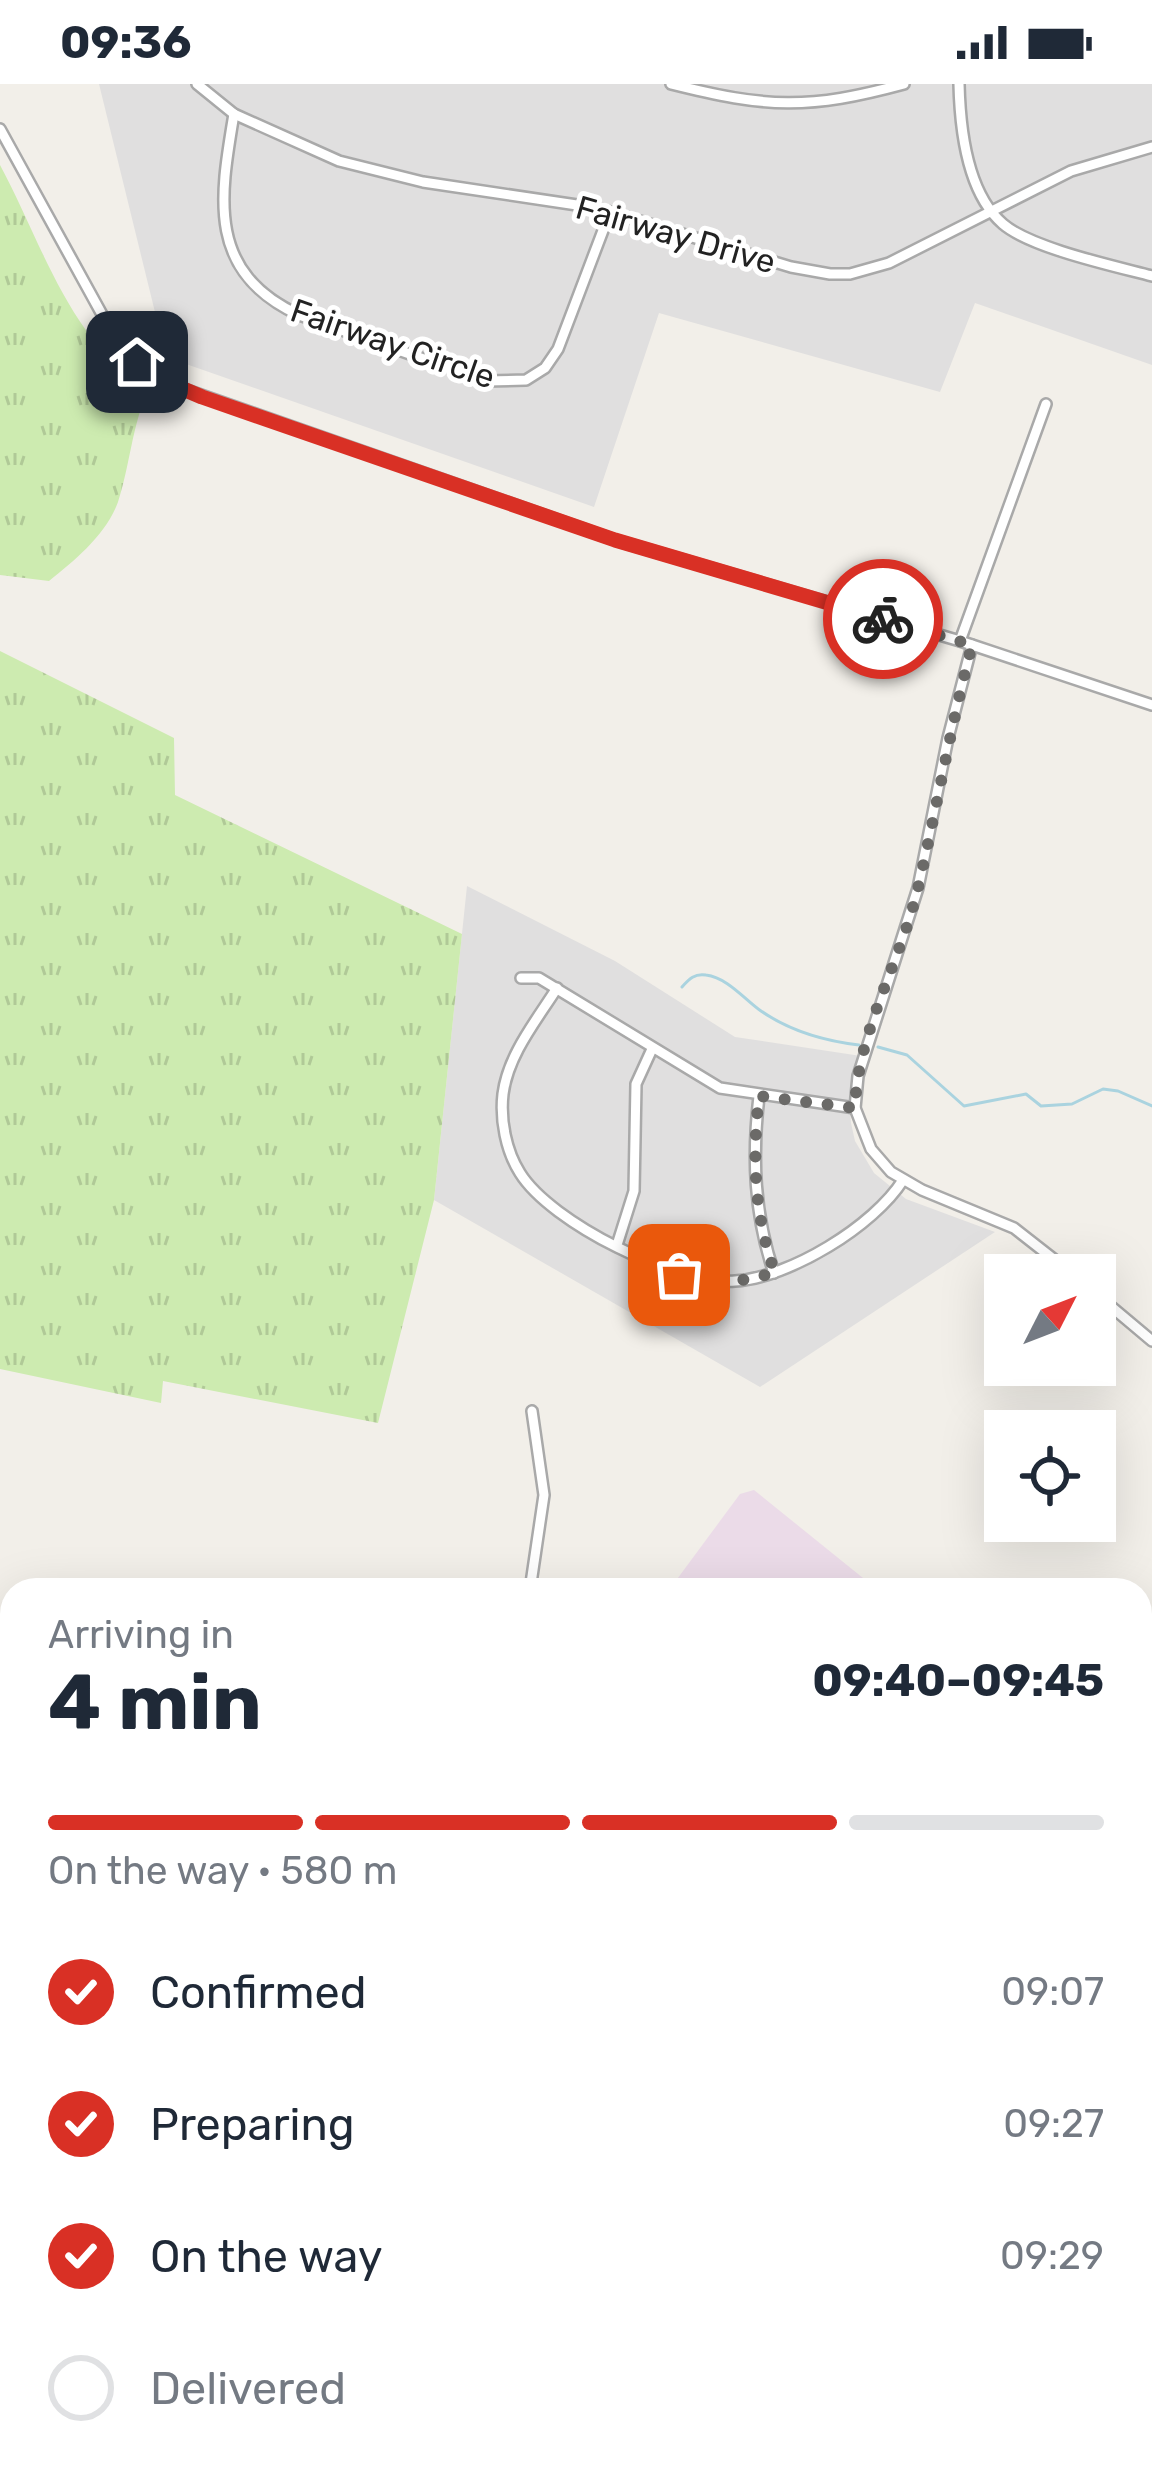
<!DOCTYPE html>
<meta charset="utf-8">
<style>
body{margin:0;font-family:Rubik,sans-serif;background:#f2f2f3;color:#1f2937;height:100vh;display:flex;flex-direction:column;font-size:45px;white-space:nowrap}
*{box-sizing:border-box;margin:0}
p{font-size:39px;color:#747a83}
.icon{flex:none;width:66px;height:66px;fill:none;stroke:currentColor;stroke-width:2;stroke-linecap:round;stroke-linejoin:round}
.map{position:relative;flex:1;overflow:hidden}
.drawer{position:absolute;left:0px;top:1494px;width:1152px;height:900px;display:flex;flex-direction:column;background:#fff;border-radius:36px 36px 0 0;box-shadow:0 12px 48px #0002}
.drawer>*{flex:none}
.needle{width:78px;rotate:48deg}
.buttons{position:absolute;left:984px;top:1170px;display:grid;gap:24px}
.buttons a{display:grid;place-items:center;width:132px;height:132px;border-radius:0px;background:#fff;box-shadow:0 12px 48px #0002;font-size:60px}
.pin{position:absolute;display:grid;place-items:center;width:102px;height:102px;color:#fff;margin:-51px;border-radius:24px;box-shadow:0 6px 18px #0006}
.courier{position:absolute;display:grid;place-items:center;width:120px;height:120px;margin:-60px;border:9px solid #d93025;border-radius:50%;background:#fff;color:#222;box-shadow:0 3px 15px #0007}
.summary em{font-style:normal;font-weight:700}
.summary div{display:flex;flex-direction:column-reverse}
.summary{display:flex;align-items:center;justify-content:space-between;height:204px;padding:0 48px}
h1{font-size:78px;font-weight:700;line-height:90px}
.bar{display:grid;grid-template-columns:repeat(4,1fr);gap:18px 12px;align-content:center;height:144px;padding:0 48px}
.bar i{height:15px;border-radius:9px;background:#e0e1e3}
.bar .on{background:#d93025}
.bar p{grid-column:span 4}
ol{padding:0 48px;list-style:none}
li{display:flex;align-items:center;gap:36px;height:132px}
li p{margin-inline-start:auto}
li .icon{padding:12px;border-radius:50%;background:#d93025;color:#fff;stroke-width:4}
li:last-child{color:#747a83}
li i{width:66px;height:66px;border:6px solid #e0e1e3;border-radius:50%}
.status{display:flex;justify-content:space-between;align-items:center;height:84px;padding:0 60px;background:#fff;direction:ltr}
.status svg{height:33px;fill:currentColor}
.map>svg:first-child{display:block}
.residential{fill:#e0dfdf}
.industrial{fill:#ebdbe8}
.grass{fill:url(#grass-tufts)}
.lines{fill:none;stroke-linecap:round;stroke-linejoin:round}
.stream{stroke:#aad3df;stroke-width:3}
.minor-casing{stroke:#a9a9a9;stroke-width:14}
.major-casing{stroke:#a06b00;stroke-width:15}
.minor{stroke:#fff;stroke-width:9}
.major{stroke:#fcd6a4;stroke-width:10}
.done{stroke:#6b6a68;stroke-width:12;stroke-dasharray:0 21.6}
.route{stroke:#d93025;stroke-width:15}
.labels{text-anchor:middle;stroke-width:10;stroke-linejoin:round;paint-order:stroke}
.street-label{font-size:33px;fill:#222;stroke:#fff}
</style>
<div class="status"><b>09:36</b><svg viewBox="0 0 49 12"><path d="M0 12V9h3v3zM5 12V6h3v6zM10 12V3h3v9zM15 12V0h3v12zM26 1h20v11H26zM47 4h2v5h-2z"/></svg></div>
<div class="map">
<svg width="1152" height="2394" viewBox="0 0 1152 2394">
<defs>
<pattern id="grass-tufts" width="24" height="20" patternUnits="userSpaceOnUse" patternTransform="scale(3)"><rect width="24" height="20" fill="#cdebb0"/><path d="M3 7l-1-3M5 7V3M7 7l1-3M15 17l-1-3M17 17v-4M19 17l1-3" fill="none" stroke="#b0c997"/></pattern>
</defs>
<rect width="100%" height="100%" fill="#f2efe9"/>
<g class="residential">
<path d="M99 0H1152V281L975 219 940 308 659 229 594 423 166 273Z"/>
<path d="M467 802 615 877 735 953 861 972 849 1012 851 1039 855 1057 874 1089 906 1115 995 1148 760 1303 434 1116Z"/>
</g>
<g class="industrial">
<path d="M754 1406 863 1494 854 1506H669L740 1410Z"/>
<path d="M1152 1595V2059L1140 2049V1609Z"/>
<path d="M1140 2138 1152 2146V2205L1140 2231Z"/>
<path d="M687 2382H1068L1063 2394H689Z"/>
</g>
<g class="grass">
<path d="M0 81C42 159 69 257 148 306 132 342 130 381 118 418 106 451 75 476 49 497L0 491Z"/>
<path d="M0 567 174 654 175 711 462 850 434 1116 378 1339 163 1297 161 1319 0 1285Z"/>
</g>
<g class="lines">
<g class="stream">
<path d="M682 903C689 895 695 889 706 891 728 894 744 915 761 927 790 947 825 957 859 961"/>
<path d="M878 963 907 971 964 1022 1026 1010 1041 1022 1072 1020 1103 1005 1118 1007 1152 1022"/>
</g>
<g class="minor-casing">
<g id="minor">
<path d="M197 0 234 30 339 77 423 98 597 124 791 183 830 190H850L889 179 1071 87 1152 63"/>
<path d="M671 0C767 24 808 26 904 0"/>
<path d="M959 0C960 43 967 109 1003 140 1031 164 1114 182 1152 192"/>
<path d="M234 30C220 113 206 188 299 231L486 297 526 296 545 284 558 265 610 128"/>
<path d="M0 45 110 245 137 278 167 299 615 456 960 557 1152 621"/>
<path d="M960 557 1046 320"/>
<path d="M972 561 948 654 918 804 858 992 855 1024 871 1065 891 1088 922 1106 1014 1144 1074 1191"/>
<path d="M521 894H539L720 1004 855 1024"/>
<path d="M557 904C536 937 508 971 503 1010 500 1036 506 1067 520 1089 551 1139 677 1201 735 1197 789 1194 874 1142 903 1096"/>
<path d="M759 1012C752 1073 754 1130 774 1189"/>
<path d="M617 1161 634 1107 636 1000 652 965"/>
<path d="M1095 1209 1152 1257"/>
<path d="M530 1506 544 1411 532 1327"/>
</g>
</g>
<g class="major-casing">
<g id="major">
<path d="M1140 1574 1152 1560"/>
<path d="M680 2382V2394"/>
</g>
</g>
<use href="#minor" class="minor"/>
<use href="#major" class="major"/>
</g>
<g class="lines">
<path class="done" d="M679 1191 738 1197 775 1189C754 1130 752 1074 759 1012L855 1024C857 949 901 877 918 804 937 723 951 641 972 561L883 535"/>
<path class="route" d="M137 278 167 298 202 313 615 456 883 535"/>
</g>
<g class="labels">
<g class="street-label">
<text transform="translate(676 150) rotate(16)" y="12">Fairway Drive</text>
<text transform="translate(393 259) rotate(19)" y="12">Fairway Circle</text>
</g>
</g>
</svg>
<div class="buttons">
<a><svg class="needle" viewBox="-14 -14 28 28"><path d="M0-13l5 13h-10z" fill="#e53935"/><path d="M0 13l5-13h-10z" fill="#747a83"/></svg></a>
<a><svg class="icon" aria-label="locate" viewBox="0 0 24 24"><circle cx="12" cy="12" r="6"/><path d="M12 2v4M12 18v4M2 12h4M18 12h4"/></svg></a>
</div>
<div class="pin" style="left:679px;top:1191px;background:#ea580c"><svg class="icon" aria-label="bag" viewBox="0 0 24 24"><path d="M5 8h14l-1 12H6zM9 8a3 3 0 0 1 6 0"/></svg></div>
<div class="pin" style="left:137px;top:278px;background:#1f2937"><svg class="icon" aria-label="home" viewBox="0 0 24 24"><path d="M3 11l9-7 9 7M6 9v11h12V9"/></svg></div>
<div class="courier" style="left:883px;top:535px"><svg class="icon" aria-label="bike" viewBox="0 0 24 24"><circle cx="6" cy="16" r="4"/><circle cx="18" cy="16" r="4"/><path d="M6 16l4-8h5l3 8M10 8l3 8H6M13 5h3"/></svg></div>
<section class="drawer">
<div class="summary"><div><h1>4 min</h1><p>Arriving in</p></div><em>09:40–09:45</em></div>
<div class="bar"><i class="on"></i><i class="on"></i><i class="on"></i><i></i><p>On the way · 580 m</p></div>
<ol>
<li><svg class="icon" aria-label="check" viewBox="0 0 24 24"><path d="M5 12l5 5 9-10"/></svg>Confirmed<p>09:07</p></li>
<li><svg class="icon" aria-label="check" viewBox="0 0 24 24"><path d="M5 12l5 5 9-10"/></svg>Preparing<p>09:27</p></li>
<li><svg class="icon" aria-label="check" viewBox="0 0 24 24"><path d="M5 12l5 5 9-10"/></svg>On the way<p>09:29</p></li>
<li><i></i>Delivered</li>
</ol>
</section>
</div>
